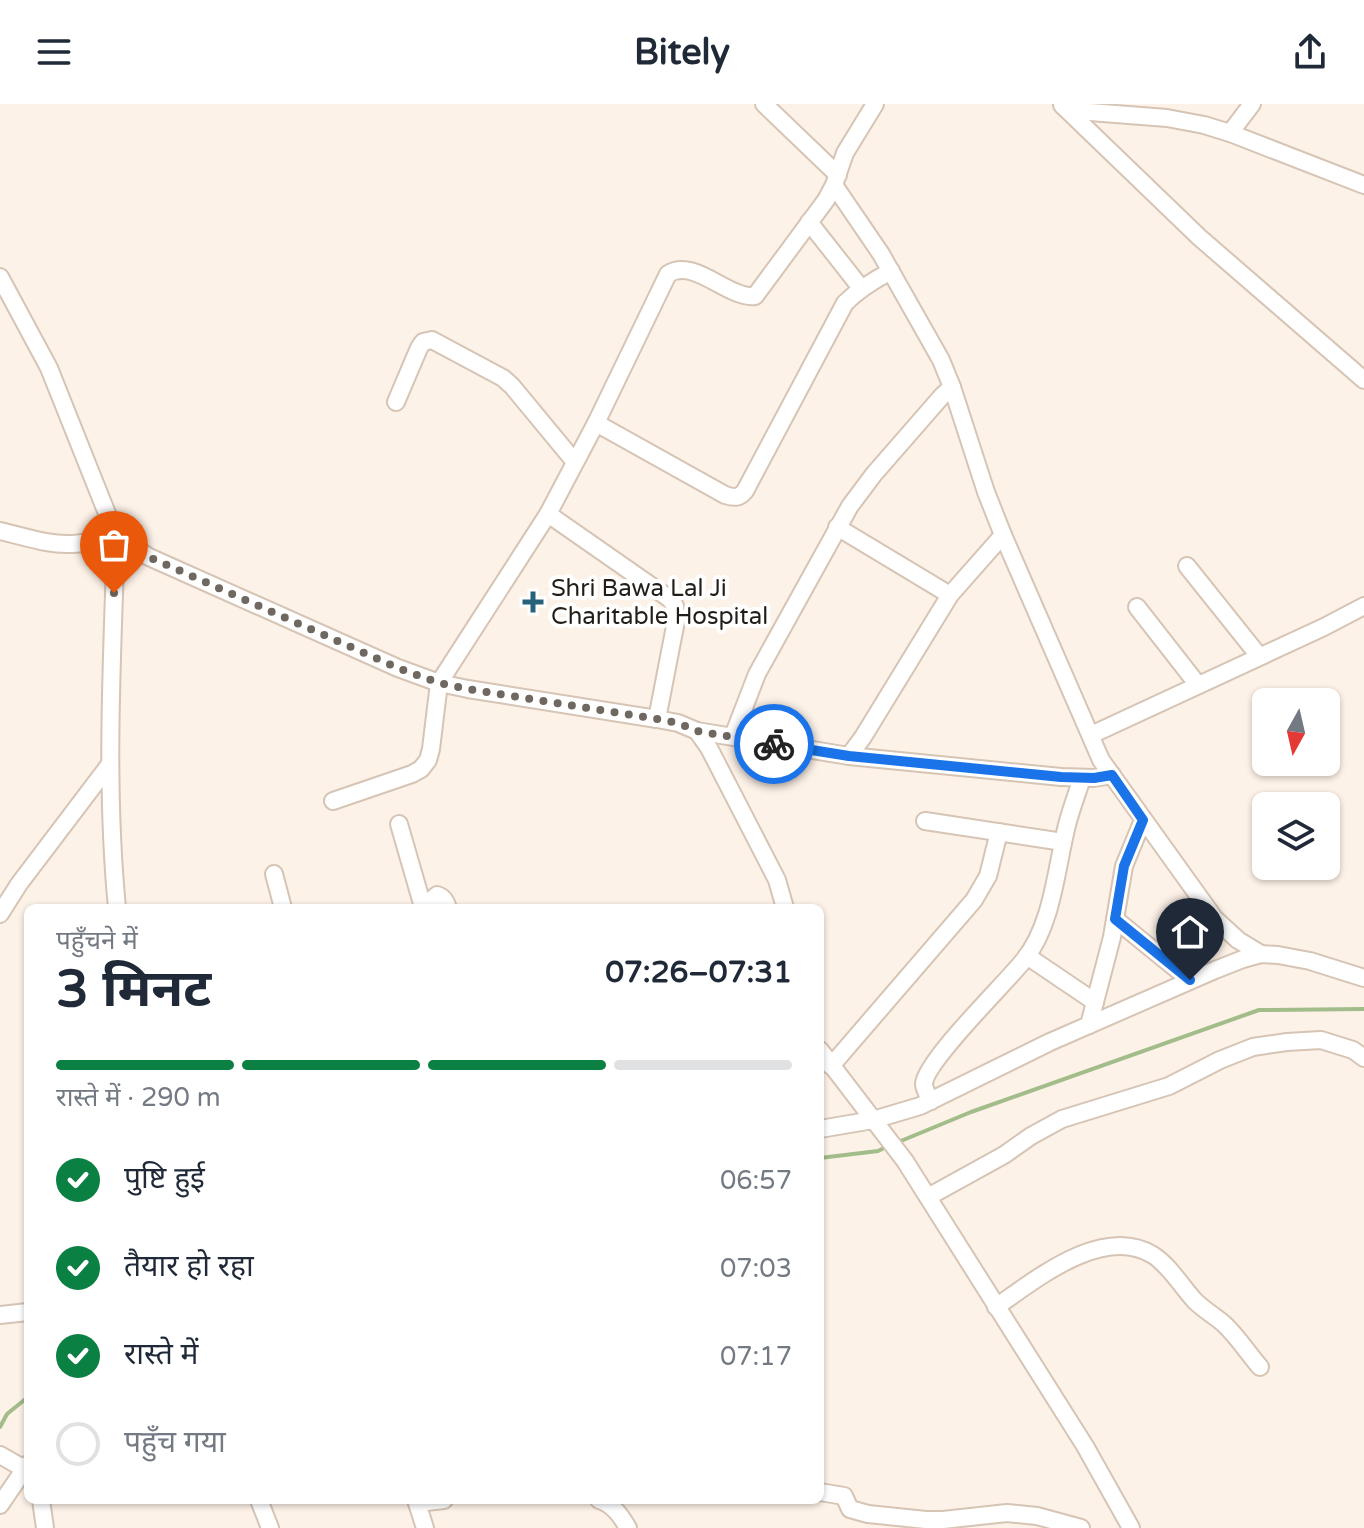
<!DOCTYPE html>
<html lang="hi">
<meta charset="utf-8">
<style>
body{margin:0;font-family:"Varela Round","Noto Sans Devanagari",sans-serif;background:#f2f2f3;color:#1f2937;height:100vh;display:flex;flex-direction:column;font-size:30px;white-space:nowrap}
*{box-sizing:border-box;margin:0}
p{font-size:26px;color:#747a83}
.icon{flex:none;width:44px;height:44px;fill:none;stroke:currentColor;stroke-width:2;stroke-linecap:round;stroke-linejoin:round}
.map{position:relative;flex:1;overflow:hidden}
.panel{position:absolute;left:24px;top:800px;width:800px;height:600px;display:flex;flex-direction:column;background:#fff;border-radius:12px;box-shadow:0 2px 6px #0004}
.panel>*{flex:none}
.needle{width:52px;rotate:188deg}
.tools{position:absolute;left:1252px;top:584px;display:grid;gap:16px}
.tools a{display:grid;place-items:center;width:88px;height:88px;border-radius:12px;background:#fff;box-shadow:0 2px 6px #0004;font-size:40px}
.pin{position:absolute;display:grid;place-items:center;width:68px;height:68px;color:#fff;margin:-82px -34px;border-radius:50% 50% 50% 0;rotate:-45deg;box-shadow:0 0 8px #0007}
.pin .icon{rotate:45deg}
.courier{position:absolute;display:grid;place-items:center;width:80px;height:80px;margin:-40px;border:6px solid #1a73e8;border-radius:50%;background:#fff;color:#222;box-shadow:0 2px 10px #0007}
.headline em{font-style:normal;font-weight:700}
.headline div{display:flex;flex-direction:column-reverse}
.headline{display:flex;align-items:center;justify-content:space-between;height:136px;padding:0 32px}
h1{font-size:52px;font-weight:700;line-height:60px}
.bar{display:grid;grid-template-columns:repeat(4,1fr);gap:12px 8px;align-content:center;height:96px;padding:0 32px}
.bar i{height:10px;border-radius:6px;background:#e0e1e3}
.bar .current{background:#0b8043}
.bar p{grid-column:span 4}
ol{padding:0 32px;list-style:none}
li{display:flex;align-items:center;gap:24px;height:88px}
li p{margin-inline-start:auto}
li .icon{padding:8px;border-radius:50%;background:#0b8043;color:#fff;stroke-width:4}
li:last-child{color:#747a83}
li i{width:44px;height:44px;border:4px solid #e0e1e3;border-radius:50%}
header{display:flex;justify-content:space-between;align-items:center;height:104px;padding:0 32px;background:#fff;font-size:36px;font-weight:700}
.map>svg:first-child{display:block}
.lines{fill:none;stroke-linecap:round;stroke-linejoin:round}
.stream{stroke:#a2bc8a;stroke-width:4}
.minor-casing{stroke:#d6c4b4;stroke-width:20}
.minor{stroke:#fff;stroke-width:16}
.done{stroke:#6f6860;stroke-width:8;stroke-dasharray:0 14.4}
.route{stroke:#1a73e8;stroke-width:10}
.poi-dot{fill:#27627a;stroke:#fff;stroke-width:3}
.labels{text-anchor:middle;stroke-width:8;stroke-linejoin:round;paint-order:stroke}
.poi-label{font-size:24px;fill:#231d17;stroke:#fff;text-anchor:start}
</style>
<header><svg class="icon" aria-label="menu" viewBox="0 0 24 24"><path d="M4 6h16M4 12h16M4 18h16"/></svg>Bitely<svg class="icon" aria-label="share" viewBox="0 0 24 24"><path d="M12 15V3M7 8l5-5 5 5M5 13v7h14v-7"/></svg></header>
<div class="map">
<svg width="1364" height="1424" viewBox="0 0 1364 1424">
<rect width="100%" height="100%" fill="#fdf2e8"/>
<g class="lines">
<g class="stream">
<path d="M896 1039 971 1008 1259 906 1364 905"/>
<path d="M820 1054 878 1047 888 1042"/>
<path d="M0 1323 7 1310 28 1293"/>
</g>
<g class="minor-casing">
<g id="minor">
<path d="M764 0 838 71"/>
<path d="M1062 1 1199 133 1364 276"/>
<path d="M1065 2 1090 8 1167 14 1204 21 1230 29 1364 81"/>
<path d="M1230 29 1252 0"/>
<path d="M834 81 881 150 941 256 952 283 986 388 1003 431 1101 656 1215 815 1238 836 1261 850"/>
<path d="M809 118 861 184"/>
<path d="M0 173 49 264 116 432 149 453 398 564 439 579 468 585 657 615 678 619 697 627 709 644 777 776 785 804"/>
<path d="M396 298 419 244 423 238 432 236 503 274 512 282 574 357"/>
<path d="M596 319 725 391C735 394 739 394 745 387L845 199C859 185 874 176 891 167"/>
<path d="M548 410 670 495 675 502 676 517 657 615"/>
<path d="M837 423 950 491"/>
<path d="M0 427C23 432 47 441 71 440 86 440 101 435 116 432 112 556 105 680 117 804"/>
<path d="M1187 462 1259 552"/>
<path d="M1137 503 1198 581"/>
<path d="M697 627 849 652 1061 673 1094 674 1112 671"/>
<path d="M1091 631 1324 523 1364 502"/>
<path d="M733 632 757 570 850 402 874 370 942 292 952 283"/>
<path d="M849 652 863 633 950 491 1003 431"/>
<path d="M333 697 412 670 421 665 428 656 431 645 439 579 548 410 596 319 668 170C694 153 728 195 755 192L826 96 834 81 845 49 875 0"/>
<path d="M925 717 1063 738"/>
<path d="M399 720 423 803"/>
<path d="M274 770 283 804"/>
<path d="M422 804 437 791C444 793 446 798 448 804"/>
<path d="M0 810 19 780 110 660"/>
<path d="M1115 815 1190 876"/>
<path d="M1027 852 1095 898"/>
<path d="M1089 921 1112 833 1124 762 1143 716"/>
<path d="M820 946 905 1057 1085 1342 1131 1424"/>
<path d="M831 962 974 796 988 772 999 728"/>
<path d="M931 997C928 991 924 985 924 980 925 957 1007 878 1024 856 1053 820 1056 764 1067 721 1071 705 1077 690 1082 674"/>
<path d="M820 1025 873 1016 920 1002 1050 938 1215 866 1243 855 1261 850 1278 851 1310 857 1364 874"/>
<path d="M928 1093 1004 1051 1031 1032 1062 1015 1169 982 1220 956 1253 943 1287 938 1321 936 1353 946 1364 954"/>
<path d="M996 1203C1035 1176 1103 1120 1153 1151 1170 1162 1181 1182 1195 1197 1204 1206 1215 1212 1224 1220 1237 1232 1248 1249 1260 1263"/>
<path d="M0 1211 28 1208"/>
<path d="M0 1351 28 1367"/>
<path d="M820 1388 844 1392 850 1405 868 1410 926 1416H943L1007 1409 1037 1412 1081 1424"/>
<path d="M41 1396 45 1424"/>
<path d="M259 1396 270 1424"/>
<path d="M416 1396 425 1424"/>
<path d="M599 1396C613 1400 621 1412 628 1424"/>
<path d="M417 1399 444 1396"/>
<path d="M0 1401 28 1360"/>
</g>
</g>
<use href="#minor" class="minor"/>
</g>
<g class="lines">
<path class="done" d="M114 489 116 432 149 453 398 564 439 579 468 585 657 615 678 619 697 627 774 640"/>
<path class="route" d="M774 640 849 652 1061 673 1094 674 1112 671 1143 716 1124 762 1115 815 1190 876"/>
</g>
<path class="poi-dot" d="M529 486h8v8h8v8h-8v8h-8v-8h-8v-8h8z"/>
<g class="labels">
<g class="poi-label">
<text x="551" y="492">Shri Bawa Lal Ji<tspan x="551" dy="28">Charitable Hospital</tspan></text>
</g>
</g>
</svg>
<div class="tools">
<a><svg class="needle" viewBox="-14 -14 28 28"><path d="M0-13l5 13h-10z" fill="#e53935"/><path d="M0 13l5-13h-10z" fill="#747a83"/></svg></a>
<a><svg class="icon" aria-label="layers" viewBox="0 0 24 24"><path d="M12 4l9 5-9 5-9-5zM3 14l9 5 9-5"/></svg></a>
</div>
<div class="pin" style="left:114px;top:489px;background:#ea580c"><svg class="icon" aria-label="bag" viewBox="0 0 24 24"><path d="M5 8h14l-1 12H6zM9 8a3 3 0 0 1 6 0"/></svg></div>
<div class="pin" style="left:1190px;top:876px;background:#1f2937"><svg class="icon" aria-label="home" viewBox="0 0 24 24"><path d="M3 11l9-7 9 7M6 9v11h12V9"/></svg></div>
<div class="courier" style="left:774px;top:640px"><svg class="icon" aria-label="bike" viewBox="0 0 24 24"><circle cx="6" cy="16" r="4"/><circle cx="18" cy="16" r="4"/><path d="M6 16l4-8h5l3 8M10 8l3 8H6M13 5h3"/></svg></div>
<section class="panel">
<div class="headline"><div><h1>3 मिनट</h1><p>पहुँचने में</p></div><em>07:26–07:31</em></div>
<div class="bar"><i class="current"></i><i class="current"></i><i class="current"></i><i></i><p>रास्ते में · 290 m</p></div>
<ol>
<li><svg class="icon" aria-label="check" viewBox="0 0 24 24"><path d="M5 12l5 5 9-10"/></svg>पुष्टि हुई<p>06:57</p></li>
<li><svg class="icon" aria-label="check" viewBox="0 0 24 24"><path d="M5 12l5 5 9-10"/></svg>तैयार हो रहा<p>07:03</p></li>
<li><svg class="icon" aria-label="check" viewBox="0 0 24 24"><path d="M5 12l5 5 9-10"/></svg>रास्ते में<p>07:17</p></li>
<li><i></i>पहुँच गया</li>
</ol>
</section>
</div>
